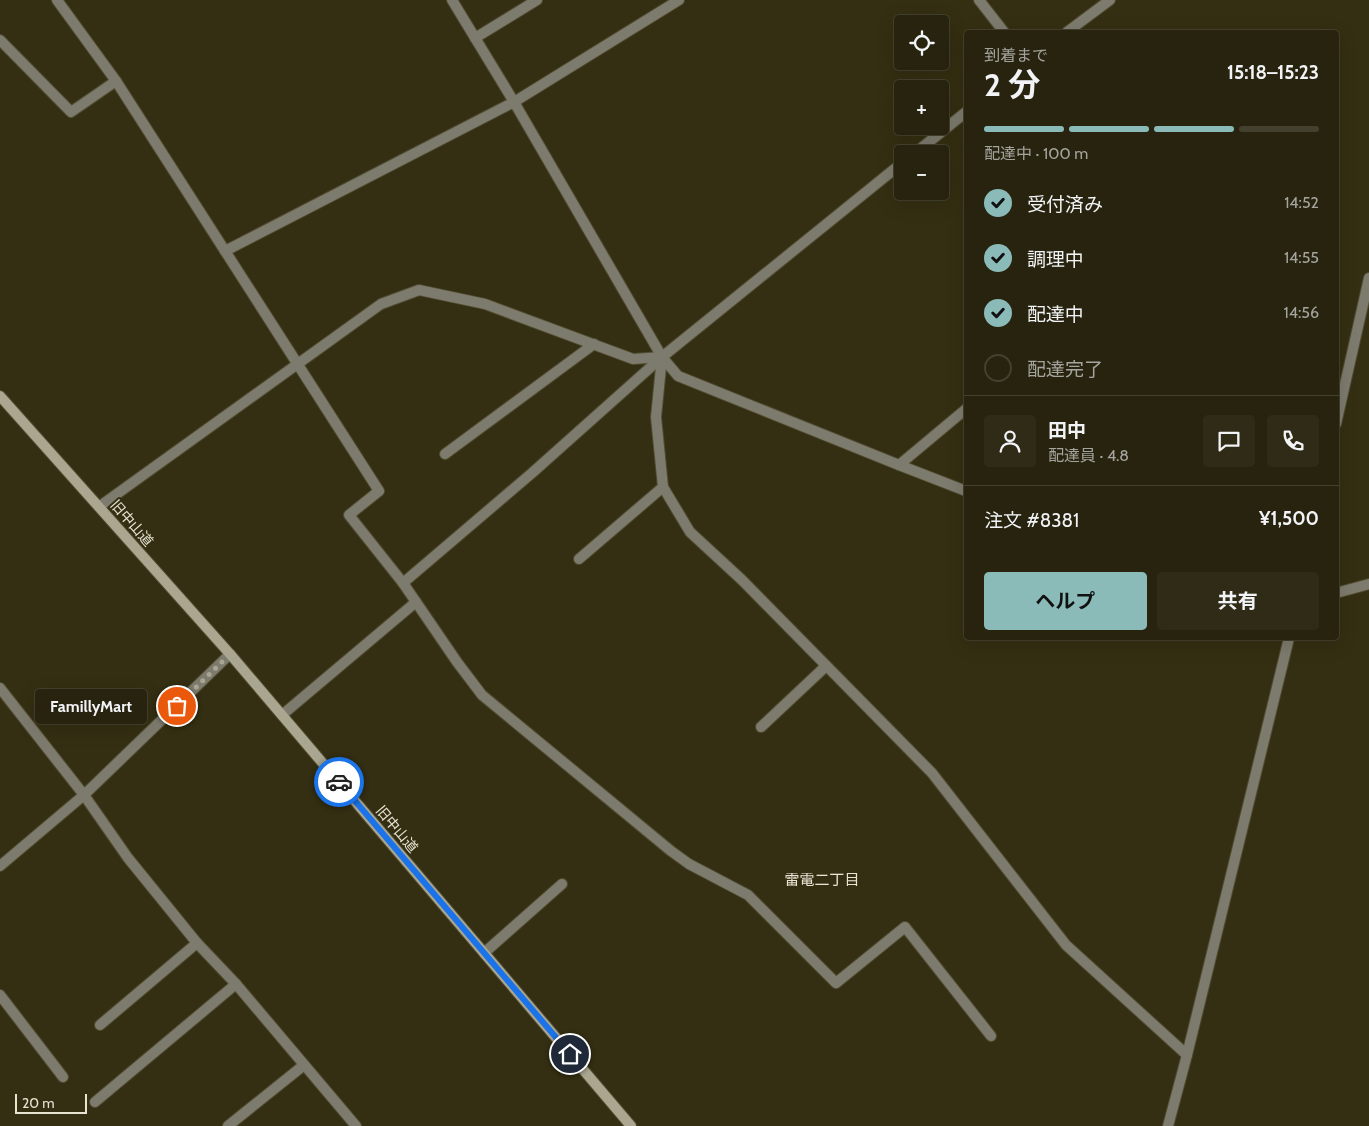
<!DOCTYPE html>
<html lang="ja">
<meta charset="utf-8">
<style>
body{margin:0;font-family:Cabin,"Noto Sans JP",sans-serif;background:#2f2b17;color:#f1f3f6;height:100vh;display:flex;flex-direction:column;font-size:19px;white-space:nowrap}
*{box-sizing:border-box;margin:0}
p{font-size:16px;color:#a4a49e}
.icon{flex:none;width:28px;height:28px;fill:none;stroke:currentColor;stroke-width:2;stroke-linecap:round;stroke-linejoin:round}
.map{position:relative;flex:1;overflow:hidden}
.details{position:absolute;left:964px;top:30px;width:375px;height:610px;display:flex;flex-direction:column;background:#27230e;border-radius:5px;box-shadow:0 5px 20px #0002,0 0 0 1px #43402e}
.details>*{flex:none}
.tools{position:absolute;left:894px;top:15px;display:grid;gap:10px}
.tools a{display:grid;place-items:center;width:55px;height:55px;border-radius:5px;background:#27230e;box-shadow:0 5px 20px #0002,0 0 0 1px #43402e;font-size:25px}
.scale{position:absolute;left:15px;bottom:12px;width:72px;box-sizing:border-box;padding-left:5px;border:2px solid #e7e4d4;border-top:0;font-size:14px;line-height:18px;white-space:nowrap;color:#e7e4d4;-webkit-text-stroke:4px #342f12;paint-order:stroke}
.pin{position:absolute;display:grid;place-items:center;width:42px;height:42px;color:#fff;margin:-21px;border:2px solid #fff;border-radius:50%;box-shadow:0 1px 5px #0007}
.courier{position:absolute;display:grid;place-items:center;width:50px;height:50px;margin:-25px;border:4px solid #1a73e8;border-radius:50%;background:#fff;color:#222;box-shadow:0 1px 6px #0007}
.bubble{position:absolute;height:35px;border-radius:5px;background:#27230e;box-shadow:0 5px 20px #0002,0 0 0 1px #43402e;font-size:16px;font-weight:700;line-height:35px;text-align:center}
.headline em{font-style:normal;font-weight:700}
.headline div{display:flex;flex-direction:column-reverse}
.headline{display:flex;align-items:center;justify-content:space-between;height:85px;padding:0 20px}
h1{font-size:32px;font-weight:700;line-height:38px}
.bar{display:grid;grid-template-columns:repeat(4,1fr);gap:8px 5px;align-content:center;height:60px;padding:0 20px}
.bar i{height:6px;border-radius:4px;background:#43402e}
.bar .selected{background:#8bbbb9}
.bar p{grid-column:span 4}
.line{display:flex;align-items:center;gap:12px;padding:0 20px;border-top:1px solid #43402e}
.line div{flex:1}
.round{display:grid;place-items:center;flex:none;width:52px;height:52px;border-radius:5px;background:#2f2b17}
ol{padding:0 20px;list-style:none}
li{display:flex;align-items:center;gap:15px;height:55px}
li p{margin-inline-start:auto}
li .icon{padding:5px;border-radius:50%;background:#8bbbb9;color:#111;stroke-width:4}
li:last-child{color:#a4a49e}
li i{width:28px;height:28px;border:2px solid #43402e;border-radius:50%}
.cta{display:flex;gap:10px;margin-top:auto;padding:10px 20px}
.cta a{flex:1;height:58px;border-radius:5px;background:#8bbbb9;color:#111;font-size:20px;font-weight:700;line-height:58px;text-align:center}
.cta a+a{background:#2f2b17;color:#f1f3f6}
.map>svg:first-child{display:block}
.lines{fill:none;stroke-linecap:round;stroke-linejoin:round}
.service-casing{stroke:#514c31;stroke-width:12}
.minor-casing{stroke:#514c31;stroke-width:12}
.tertiary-casing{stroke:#514c31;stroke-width:12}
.secondary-casing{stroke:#514c31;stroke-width:12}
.service{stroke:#7d7b6d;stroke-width:10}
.minor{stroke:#7d7b6d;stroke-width:10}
.tertiary{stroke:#7d7b6d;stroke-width:10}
.secondary{stroke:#aaa690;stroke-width:10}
.done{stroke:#a8a590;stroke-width:5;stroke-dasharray:0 9}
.route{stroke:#1a73e8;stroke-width:6}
.labels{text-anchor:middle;stroke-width:4;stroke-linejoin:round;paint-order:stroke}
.street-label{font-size:14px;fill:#e7e4d4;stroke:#342f12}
.neighbourhood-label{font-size:15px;fill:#e7e4d4;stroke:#342f12}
</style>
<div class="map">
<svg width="1369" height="1126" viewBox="0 0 1369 1126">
<rect width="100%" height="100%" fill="#342f12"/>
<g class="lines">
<g class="service-casing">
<g id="service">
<path d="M475 38 537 0"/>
<path d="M0 40 71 112 116 81"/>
<path d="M899 465 966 409"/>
<path d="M579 559 663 487"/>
<path d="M1336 593 1369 584"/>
<path d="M761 727 826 666"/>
<path d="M484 953 562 884"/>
<path d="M0 995 63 1077"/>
<path d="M100 1025 197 943"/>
<path d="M95 1102 236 984"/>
<path d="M228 1126 304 1065"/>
</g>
</g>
<g class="minor-casing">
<g id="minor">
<path d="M57 0 116 81 379 491 349 515 403 583 457 662 482 695 671 851 689 864 748 895 836 983 905 927 991 1036"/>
<path d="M452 0 514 102 662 357 678 376 899 465 966 491"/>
<path d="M979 0 1004 32"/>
<path d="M1067 32 1110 0"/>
<path d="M914 154 966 112"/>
<path d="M225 251 514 102 679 0"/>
<path d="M662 357 656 417 663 487 690 532 742 580 932 773 1066 945 1187 1055"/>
<path d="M445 454 594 344"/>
<path d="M100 506 381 304 419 290 485 304 633 359 662 357"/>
<path d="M403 583 532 473 662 357 902 163"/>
<path d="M0 688 84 795 128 858 197 943 236 984 356 1126"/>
<path d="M282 715 416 602"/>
<path d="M0 866 84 795 230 654"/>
</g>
</g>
<g class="tertiary-casing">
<g id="tertiary">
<path d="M1336 424 1369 278"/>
<path d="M1168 1126 1187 1055 1289 638"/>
</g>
</g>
<g class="secondary-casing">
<path id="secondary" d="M0 396 230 654 631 1126"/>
</g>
<use href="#service" class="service"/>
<use href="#minor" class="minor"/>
<use href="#tertiary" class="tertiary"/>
<use href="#secondary" class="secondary"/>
</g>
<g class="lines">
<path class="done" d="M177 706 230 654 339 782"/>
<path class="route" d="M339 782 570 1054"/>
</g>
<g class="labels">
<g class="street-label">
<text transform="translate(132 523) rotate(49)" y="5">旧中山道</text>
<text transform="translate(397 829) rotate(50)" y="5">旧中山道</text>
</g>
<g class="neighbourhood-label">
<text x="822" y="885">雷電二丁目</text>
</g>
</g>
</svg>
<div class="tools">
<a><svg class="icon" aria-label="locate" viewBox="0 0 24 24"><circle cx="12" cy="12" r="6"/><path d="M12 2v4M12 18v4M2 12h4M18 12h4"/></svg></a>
<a>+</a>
<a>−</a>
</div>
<div class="scale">20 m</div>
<div class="pin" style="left:177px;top:706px;background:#ea580c"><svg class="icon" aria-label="bag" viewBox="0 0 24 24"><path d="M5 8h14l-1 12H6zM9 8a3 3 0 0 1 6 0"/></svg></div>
<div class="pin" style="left:570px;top:1054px;background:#1f2937"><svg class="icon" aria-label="home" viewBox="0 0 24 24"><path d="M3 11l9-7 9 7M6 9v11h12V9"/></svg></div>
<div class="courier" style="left:339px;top:782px"><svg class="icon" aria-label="car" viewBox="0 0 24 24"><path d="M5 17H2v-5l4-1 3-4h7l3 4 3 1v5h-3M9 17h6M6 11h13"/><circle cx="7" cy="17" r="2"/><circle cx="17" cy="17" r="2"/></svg></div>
<div class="bubble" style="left:35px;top:689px;width:112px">FamillyMart</div>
<section class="details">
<div class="headline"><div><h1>2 分</h1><p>到着まで</p></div><em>15:18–15:23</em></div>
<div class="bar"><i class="selected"></i><i class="selected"></i><i class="selected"></i><i></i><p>配達中 · 100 m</p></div>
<ol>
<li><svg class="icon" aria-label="check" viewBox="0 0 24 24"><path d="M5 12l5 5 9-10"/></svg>受付済み<p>14:52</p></li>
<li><svg class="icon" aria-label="check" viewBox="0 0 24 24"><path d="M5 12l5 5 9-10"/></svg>調理中<p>14:55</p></li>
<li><svg class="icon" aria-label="check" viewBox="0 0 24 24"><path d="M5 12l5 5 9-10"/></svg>配達中<p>14:56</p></li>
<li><i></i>配達完了</li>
</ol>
<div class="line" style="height:90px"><a class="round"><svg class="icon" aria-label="person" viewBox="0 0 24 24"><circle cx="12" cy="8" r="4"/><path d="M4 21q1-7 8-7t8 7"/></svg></a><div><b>田中</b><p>配達員 · 4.8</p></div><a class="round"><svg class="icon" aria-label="chat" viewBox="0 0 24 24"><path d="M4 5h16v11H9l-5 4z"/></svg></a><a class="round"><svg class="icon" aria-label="phone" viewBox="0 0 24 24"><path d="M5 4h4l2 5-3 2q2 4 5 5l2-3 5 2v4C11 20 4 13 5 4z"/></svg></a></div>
<div class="line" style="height:65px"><div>注文 #8381</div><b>¥1,500</b></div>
<div class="cta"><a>ヘルプ</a><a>共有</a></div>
</section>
</div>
